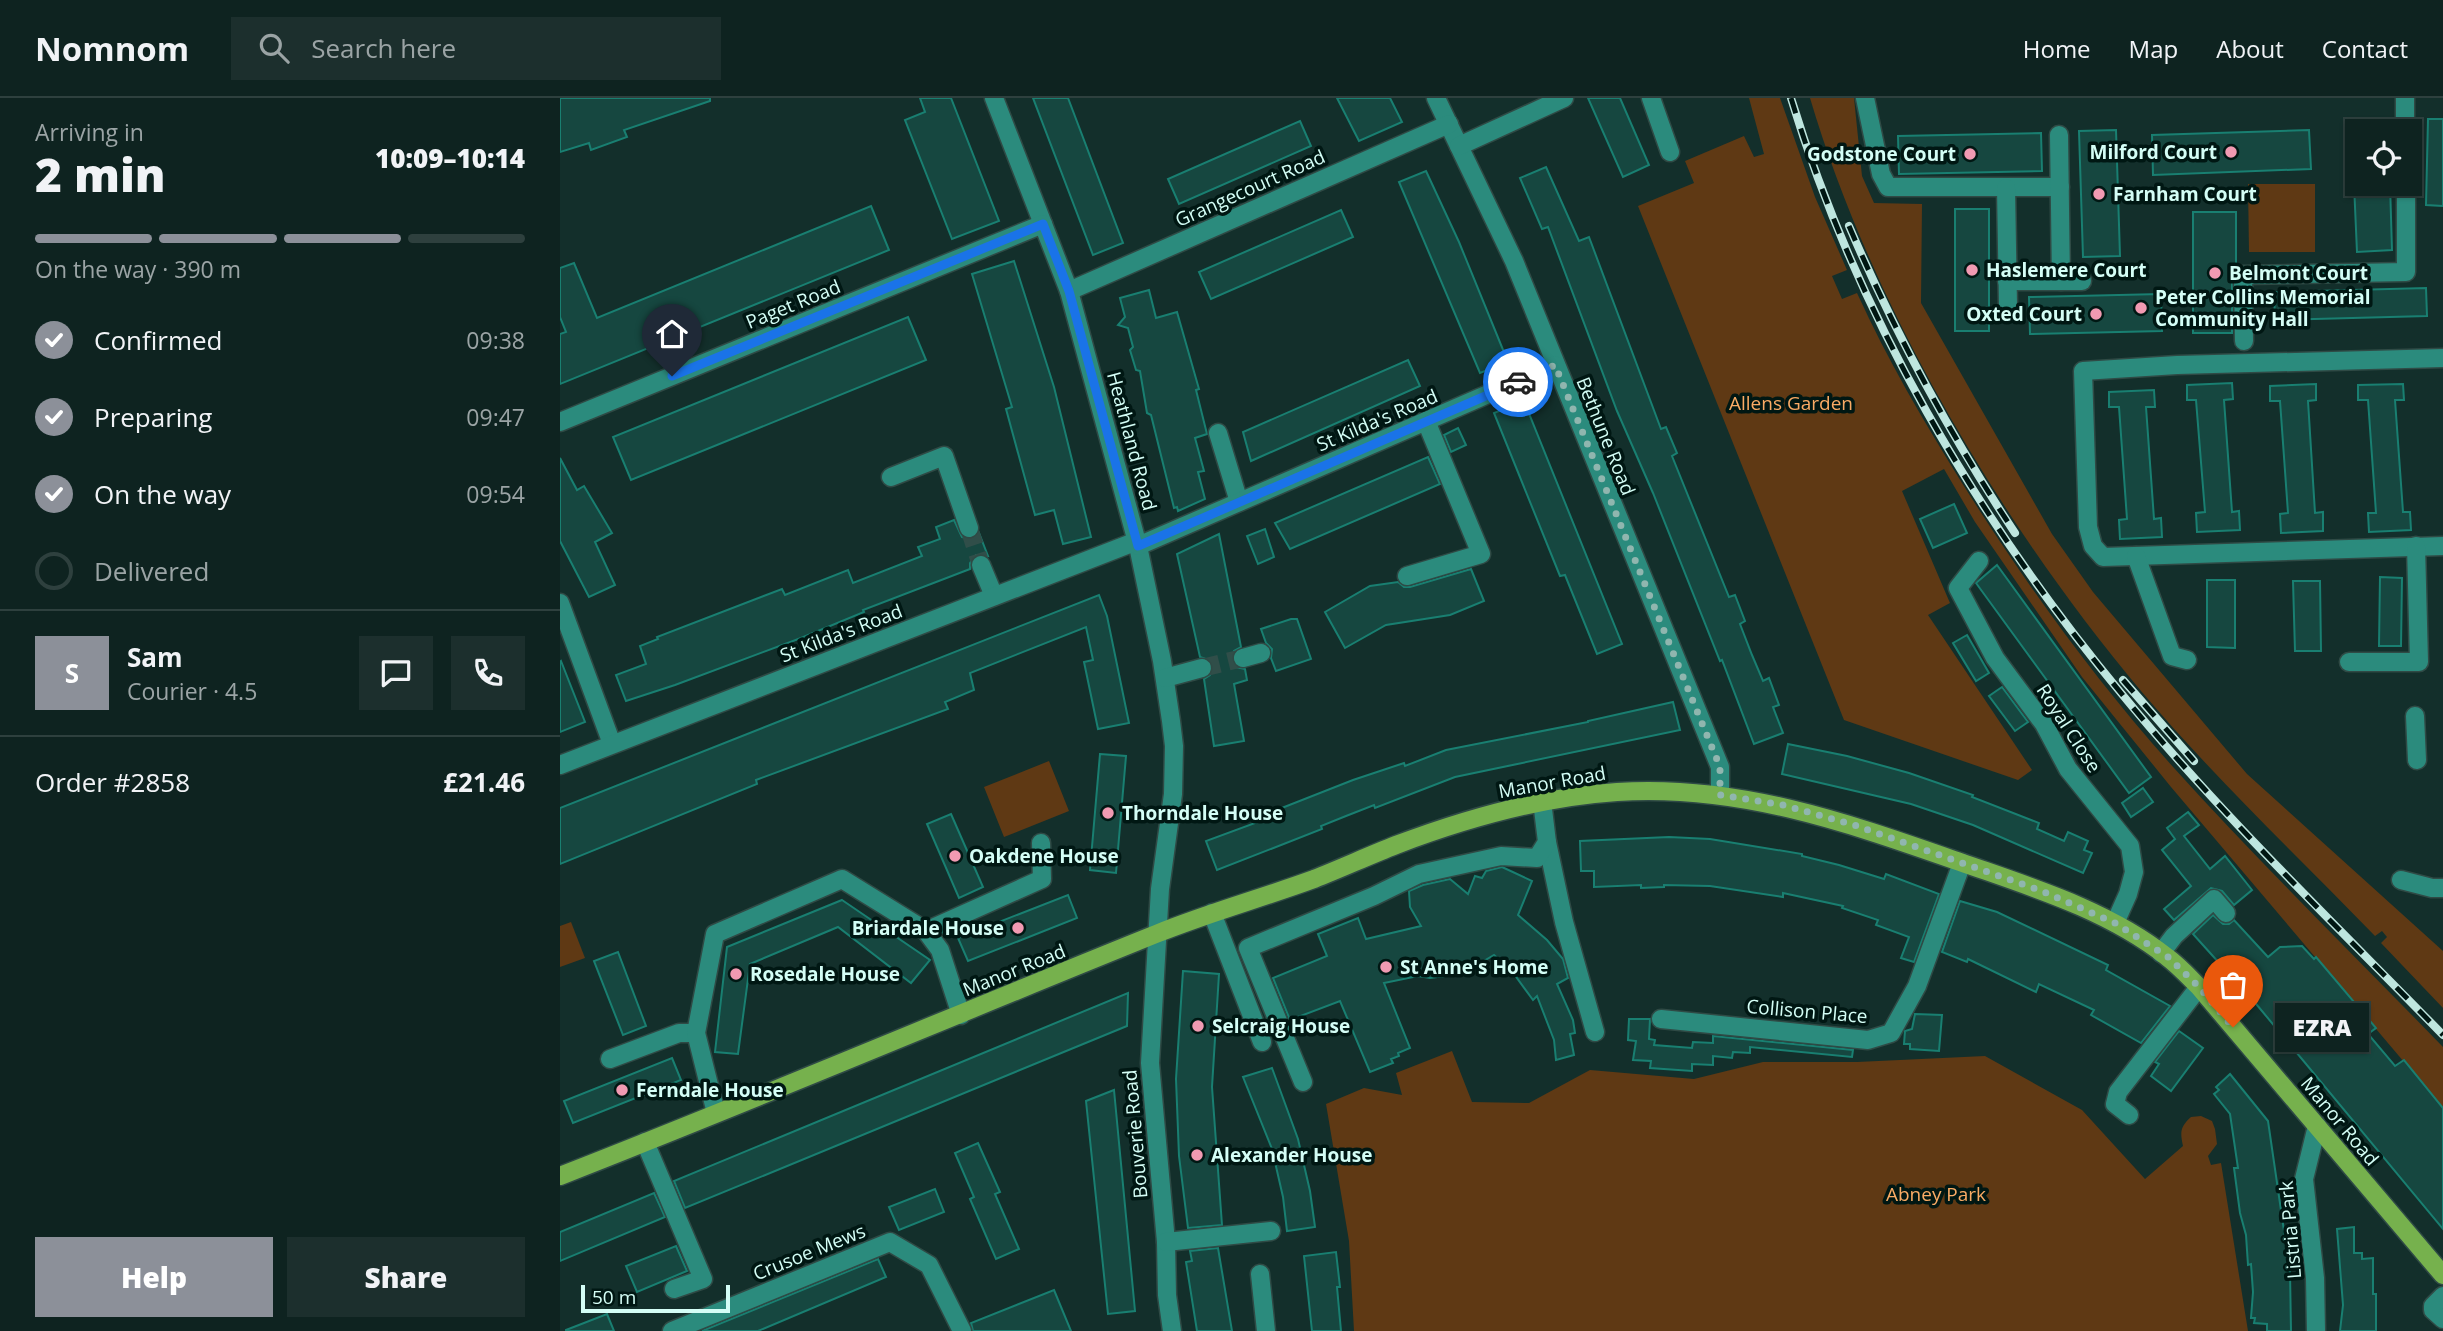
<!DOCTYPE html>
<meta charset="utf-8">
<style>
body{margin:0;font-family:"Open Sans",sans-serif;background:#1c2f2d;color:#f1f3f6;height:100vh;display:flex;flex-direction:column;font-size:26px;white-space:nowrap}
*{box-sizing:border-box;margin:0}
p{font-size:23px;color:#9ba4a5}
.icon{flex:none;width:38px;height:38px;fill:none;stroke:currentColor;stroke-width:2;stroke-linecap:round;stroke-linejoin:round}
.map{position:relative;flex:1;overflow:hidden}
.sheet{display:flex;flex-direction:column;background:#0e2320;width:560px}
.sheet>*{flex:none}
.tools{position:absolute;left:1785px;top:21px;display:grid;gap:14px}
.tools a{display:grid;place-items:center;width:77px;height:77px;border-radius:0px;background:#0e2320;box-shadow:0 2px 5px #0004,0 0 0 2px #2e403e;font-size:35px}
.scale{position:absolute;left:21px;bottom:18px;width:149px;box-sizing:border-box;padding-left:7px;border:4px solid #d4fef6;border-top:0;font-size:19px;line-height:24px;white-space:nowrap;color:#d4fef6;-webkit-text-stroke:5px #001713;paint-order:stroke}
.pin{position:absolute;display:grid;place-items:center;width:60px;height:60px;color:#fff;margin:-72px -30px;border-radius:50% 50% 50% 0;rotate:-45deg;box-shadow:0 0 7px #0007}
.pin .icon{rotate:45deg}
.courier{position:absolute;display:grid;place-items:center;width:70px;height:70px;margin:-35px;border:5px solid #1a73e8;border-radius:50%;background:#fff;color:#222;box-shadow:0 2px 9px #0007}
.bubble{position:absolute;height:49px;border-radius:0px;background:#0e2320;box-shadow:0 2px 5px #0004,0 0 0 2px #2e403e;font-size:23px;font-weight:800;line-height:49px;text-align:center}
.headline em{font-style:normal;font-weight:800}
.headline div{display:flex;flex-direction:column-reverse}
.headline{display:flex;align-items:center;justify-content:space-between;height:119px;padding:0 35px}
h1{font-size:46px;font-weight:800;line-height:52px}
.bar{display:grid;grid-template-columns:repeat(4,1fr);gap:10px 7px;align-content:center;height:84px;padding:0 35px}
.bar i{height:9px;border-radius:5px;background:#2e403e}
.bar .current{background:#8c9099}
.bar p{grid-column:span 4}
.line{display:flex;align-items:center;gap:18px;padding:0 35px;border-top:2px solid #2e403e}
.line div{flex:1}
.round{display:grid;place-items:center;flex:none;width:74px;height:74px;border-radius:0px;background:#1c2f2d}
ol{padding:0 35px;list-style:none}
li{display:flex;align-items:center;gap:21px;height:77px}
li p{margin-inline-start:auto}
li .icon{padding:7px;border-radius:50%;background:#8c9099;color:#fff;stroke-width:4}
li:last-child{color:#9ba4a5}
li i{width:38px;height:38px;border:4px solid #2e403e;border-radius:50%}
.button{display:flex;gap:14px;margin-top:auto;padding:14px 35px}
.button a{flex:1;height:80px;border-radius:0px;background:#8c9099;color:#fff;font-size:28px;font-weight:800;line-height:80px;text-align:center}
.button a+a{background:#1c2f2d;color:#f1f3f6}
header{display:flex;align-items:center;gap:42px;box-sizing:border-box;height:98px;padding:0 35px;background:#0e2320;border-bottom:2px solid #2e403e}
header strong{font-size:33px}
nav{display:flex;gap:38px;margin-inline-start:auto;font-size:24px}
.search{width:490px;height:63px;background:#1c2f2d;display:flex;align-items:center;gap:18px;box-sizing:border-box;padding:0 24px;border-radius:0px;color:#9ba4a5;font-size:26px}
main{display:flex;flex:1;min-height:0}
.map>svg:first-child{display:block}
.green{fill:#5f3914}
.building{fill:#164740;stroke:#197f71;stroke-width:2}
.lines{fill:none;stroke-linecap:round;stroke-linejoin:round}
.minor-tunnel{stroke:#304e49;stroke-width:18;stroke-dasharray:18 9;stroke-linecap:butt}
.minor-casing{stroke:#2f4a45;stroke-width:21}
.major-casing{stroke:#2f4a45;stroke-width:21}
.minor{stroke:#2b8b7d;stroke-width:18}
.major{stroke:#76b14d;stroke-width:18}
.rail-casing{stroke:#bee6df;stroke-width:8}
.rail{stroke:#001713;stroke-width:5;stroke-dasharray:16;stroke-linecap:butt}
.done{stroke:#90b6af;stroke-width:7;stroke-dasharray:0 12.6}
.route{stroke:#1a73e8;stroke-width:9}
.poi-dot{fill:#f19ab2;stroke:#001713;stroke-width:2.5}
.labels{text-anchor:middle;stroke-width:7;stroke-linejoin:round;paint-order:stroke}
.poi-label{font-size:19px;font-weight:bold;fill:#d4fef6;stroke:#001713;text-anchor:start}
.street-label{font-size:19px;fill:#d4fef6;stroke:#001713}
.park-label{font-size:19px;fill:#f9ab65;stroke:#001713}
</style>
<header>
<strong>Nomnom</strong>
<div class="search"><svg class="icon" aria-label="search" viewBox="0 0 24 24"><circle cx="10" cy="10" r="6"/><path d="M15 15l6 6"/></svg>Search here</div>
<nav><a>Home</a><a>Map</a><a>About</a><a>Contact</a></nav>
</header>
<main>
<section class="sheet">
<div class="headline"><div><h1>2 min</h1><p>Arriving in</p></div><em>10:09–10:14</em></div>
<div class="bar"><i class="current"></i><i class="current"></i><i class="current"></i><i></i><p>On the way · 390 m</p></div>
<ol>
<li><svg class="icon" aria-label="check" viewBox="0 0 24 24"><path d="M5 12l5 5 9-10"/></svg>Confirmed<p>09:38</p></li>
<li><svg class="icon" aria-label="check" viewBox="0 0 24 24"><path d="M5 12l5 5 9-10"/></svg>Preparing<p>09:47</p></li>
<li><svg class="icon" aria-label="check" viewBox="0 0 24 24"><path d="M5 12l5 5 9-10"/></svg>On the way<p>09:54</p></li>
<li><i></i>Delivered</li>
</ol>
<div class="line" style="height:126px"><b class="round" style="background:#8c9099;color:#fff">S</b><div><b>Sam</b><p>Courier · 4.5</p></div><a class="round"><svg class="icon" aria-label="chat" viewBox="0 0 24 24"><path d="M4 5h16v11H9l-5 4z"/></svg></a><a class="round"><svg class="icon" aria-label="phone" viewBox="0 0 24 24"><path d="M5 4h4l2 5-3 2q2 4 5 5l2-3 5 2v4C11 20 4 13 5 4z"/></svg></a></div>
<div class="line" style="height:91px"><div>Order #2858</div><b>£21.46</b></div>
<div class="button"><a>Help</a><a>Share</a></div>
</section>
<div class="map">
<svg width="1883" height="1233" viewBox="0 0 1883 1233">
<rect width="100%" height="100%" fill="#132f2b"/>
<g class="green">
<path d="M1189 0H1220L1255 99 1287 172 1272 178 1282 201 1297 195C1327 261 1364 324 1402 385 1465 485 1535 582 1614 670 1701 766 1793 856 1883 949V1010L1611 689 1522 579 1415 424 1384 371 1342 393 1390 505 1368 517 1472 672 1458 682 1284 622 1078 108 1134 85 1125 63 1184 38 1194 59 1204 56Z"/>
<path d="M1250 0H1294L1302 78 1314 105 1362 106 1361 205 1492 436 1533 494 1687 676 1883 853V910L1821 845 1827 839 1822 833 1815 838C1736 757 1654 679 1581 593 1441 426 1312 209 1250 0Z"/>
<path d="M1688 86H1755V154H1689Z"/>
<path d="M489 663 509 713 444 739 424 689Z"/>
<path d="M11 824 25 860 0 869V828Z"/>
<path d="M892 953 912 1004 969 1005 1030 972 1134 981 1203 964H1297L1425 958 1522 1012 1585 1081 1623 1048C1620 1034 1620 1029 1631 1019L1641 1018 1652 1023 1655 1031 1657 1046 1648 1058 1651 1067 1661 1065 1688 1233H794L789 1143 766 1006 804 990 842 997 836 975Z"/>
</g>
<g class="building">
<path d="M0 0H150V3L64 32 67 39 31 52 29 45 0 54Z"/>
<path d="M360 0H391L439 123 392 141 345 22 365 14Z"/>
<path d="M473 0H508L563 145 533 157Z"/>
<path d="M777 0H830L842 24 799 43Z"/>
<path d="M1028 0H1060L1089 67 1063 79Z"/>
<path d="M1868 21H1883V108L1866 107Z"/>
<path d="M740 23 751 48 619 106 608 81Z"/>
<path d="M1556 32 1560 158 1523 159 1519 33Z"/>
<path d="M1749 32 1751 71 1593 77 1592 37Z"/>
<path d="M1481 35 1482 73 1339 76 1338 38Z"/>
<path d="M986 69 1019 143 1029 139 1101 331 1106 329 1117 355 1112 358 1169 499 1175 497 1185 523 1180 526 1192 557 1203 583 1209 580 1219 607 1213 609 1223 635 1194 646 1162 562 1160 563 1093 395 1057 313 988 129 982 131 960 80Z"/>
<path d="M866 73 899 144 948 264 920 275 839 84Z"/>
<path d="M1794 86H1830L1832 152 1797 154Z"/>
<path d="M311 108 329 152 0 286V236L6 234 0 219V170L14 165 37 220Z"/>
<rect x="1395" y="111" width="34" height="122"/>
<path d="M781 112 793 139 651 201 639 174Z"/>
<path d="M1633 114H1676V168L1672 177V235H1633Z"/>
<path d="M454 163 494 289 531 439 503 446 494 412 475 417 446 311 452 309 412 176Z"/>
<path d="M1866 190 1867 218 1715 222 1714 194Z"/>
<path d="M589 192 596 220 617 214 639 291 636 292 647 336 635 340 644 373 638 374 645 401 618 413 617 409 614 410 591 317 587 315 580 273 576 272 570 252 573 249 568 230 558 227 565 219 560 200Z"/>
<path d="M1601 196 1602 233 1470 236 1469 199Z"/>
<path d="M348 219 366 262 71 382 53 339Z"/>
<path d="M848 262 860 288 691 363 683 334Z"/>
<path d="M1672 285 1673 301 1664 302 1672 414 1679 413 1680 432 1637 434 1636 415 1645 414 1636 302H1627V287Z"/>
<path d="M1756 286V302L1748 303 1755 415 1763 414V433L1721 435 1720 416 1728 415 1720 303H1710V288Z"/>
<path d="M1843 286 1844 302H1835L1843 414H1850L1851 432 1809 434 1808 415H1816L1808 302H1798V287Z"/>
<path d="M1594 292 1595 309H1586L1594 421 1601 420 1602 439 1560 441 1559 422 1567 421 1559 309H1549V294Z"/>
<path d="M964 303 1062 546 1037 556 1005 477 1000 478 934 315Z"/>
<path d="M898 330 906 347 891 354 884 337Z"/>
<path d="M868 359 880 386 730 451 715 425Z"/>
<path d="M0 360 17 392 24 388 52 435 35 444 55 487 29 499 0 443Z"/>
<path d="M1394 406 1407 435 1373 450 1360 421Z"/>
<path d="M394 422 402 439 412 441 419 435 428 458 416 457 410 465V471L303 512 304 514 241 540 115 587 66 603 56 577 86 566 80 548 98 541 97 539 222 491 225 497 288 472 293 485 362 458 358 449 380 441 376 429Z"/>
<path d="M705 431 714 459 698 466 687 438Z"/>
<path d="M659 436 681 549 674 553 672 562 676 569 685 571 687 582 674 586 684 643 654 648 644 581 650 577 653 568 649 562 640 559 617 456Z"/>
<path d="M1437 467 1591 679 1569 695 1416 485Z"/>
<path d="M911 471 924 503 890 517 826 527 785 550 765 514 810 488 838 484 844 489H850Z"/>
<path d="M1820 479 1842 480 1841 548H1819Z"/>
<path d="M1647 482H1675V550L1647 549Z"/>
<path d="M1733 483H1760L1761 553H1735Z"/>
<path d="M539 497 547 518 569 625 538 631 524 564 533 562 526 529 410 575 414 592 385 604 388 611 196 682 197 686 0 766V710Z"/>
<path d="M731 521H737L751 561 716 573 711 560 712 551 706 545 701 531Z"/>
<path d="M1407 537 1429 575 1416 583 1393 545Z"/>
<path d="M1 563 25 624 0 634V564Z"/>
<path d="M1442 589 1468 624 1455 633 1429 598Z"/>
<path d="M1113 604 1120 632 895 679 815 710 814 707 786 718 761 728 762 731 657 772 646 743 706 721 704 717 793 682 844 665 845 668 886 652 1028 624V623Z"/>
<path d="M1228 646 1287 658 1349 675 1413 697 1412 699 1479 725 1477 731 1504 743 1508 734 1528 743 1524 752 1532 755 1523 775 1413 727 1351 706 1222 676Z"/>
<path d="M540 656 566 658 556 775 530 772Z"/>
<path d="M1583 690 1593 704 1571 719 1562 705Z"/>
<path d="M1628 714 1639 727 1624 738 1650 771 1665 758 1692 792 1674 807 1662 793 1651 790 1614 822 1604 811 1631 788 1602 752 1615 741 1607 730Z"/>
<path d="M391 716 423 789 399 800 367 726Z"/>
<path d="M1109 739 1150 741 1242 756V758L1279 767 1324 781 1326 776 1379 796 1354 864 1341 860 1349 839 1316 827 1318 822 1282 810 1283 808 1223 795V799L1150 788 1104 787V789L1081 790V787L1034 789V773H1021L1020 743Z"/>
<path d="M942 769 972 783 958 817 987 842 1003 861 1008 880 997 886 1013 922 1015 935 1010 936 1014 957 996 962 994 942 977 898 973 902 951 872 934 857 907 873 893 877 870 880 858 878 824 885 850 950 838 955 839 958 831 961 833 965 810 974 780 903 730 922 713 880 767 858 758 836 798 820 806 841 861 828 850 809 849 793 863 787 890 781 908 796 915 778 922 780 926 773Z"/>
<path d="M508 797 517 820 408 863 398 840Z"/>
<path d="M282 802 370 862 351 885 278 829 190 866 178 956 155 954 167 849Z"/>
<path d="M1400 803 1437 814 1548 867 1546 872 1610 908 1581 945 1531 917 1534 912 1479 886 1476 894 1408 861 1407 864 1382 854Z"/>
<path d="M1653 817 1663 826H1669L1674 822 1708 859 1720 849 1742 848 1754 861 1756 859 1816 930 1808 936 1835 968 1844 962 1883 1010V1131L1697 907 1633 836Z"/>
<path d="M58 854 86 928 63 937 34 863Z"/>
<path d="M623 873 659 876 652 989 662 1127 628 1130 619 1058 616 981Z"/>
<path d="M568 895 567 928 125 1110 114 1083Z"/>
<path d="M1355 916 1382 917 1379 953 1350 951V946H1344L1345 933 1352 931Z"/>
<path d="M1069 921H1090L1089 941 1095 942 1094 947 1132 950 1133 944 1153 945V938L1293 952 1292 959 1190 949V955L1173 954 1172 960 1153 958V967L1132 966V973L1090 970 1091 963 1073 962 1076 943 1068 942Z"/>
<path d="M1619 933 1643 950 1611 993 1591 978 1599 966 1595 964Z"/>
<path d="M112 960 121 982 13 1025 4 1003Z"/>
<path d="M712 970 738 1041 750 1093 755 1129 727 1133 723 1099 712 1051 683 979Z"/>
<path d="M1670 976 1708 1023 1730 1174 1731 1233H1707V1226L1694 1225 1695 1220H1691L1693 1194 1691 1166 1688 1167 1686 1137 1680 1115 1674 1070H1678L1670 1016 1654 996 1659 992 1656 989Z"/>
<path d="M554 992 575 1213 548 1216 526 1003Z"/>
<path d="M418 1045 440 1094 435 1096 459 1151 436 1161 410 1101 414 1099 395 1055Z"/>
<path d="M375 1091 384 1114 339 1132 329 1109Z"/>
<path d="M94 1095 105 1119 0 1163V1134Z"/>
<path d="M1794 1129V1155H1802V1161L1813 1160V1196H1816V1233H1780L1783 1207 1777 1131Z"/>
<path d="M116 1148 127 1173 77 1194 66 1168Z"/>
<path d="M658 1150 672 1233H637L626 1164 632 1163 630 1153Z"/>
<path d="M776 1154 780 1189H777L781 1233H752L744 1158Z"/>
<path d="M318 1161 326 1179 198 1233H142Z"/>
<path d="M494 1192 511 1233H413L411 1225Z"/>
<path d="M47 1216 54 1233H6V1232Z"/>
</g>
<g class="lines">
<g class="minor-tunnel">
<path d="M409 430 421 467"/>
<path d="M642 570 683 560"/>
</g>
<g class="minor-casing">
<g id="minor">
<path d="M434 0 509 193 578 448 602 563 611 623 614 648 613 696 600 791 590 965 606 1144 607 1197 612 1233"/>
<path d="M876 0 954 163 1160 669V697"/>
<path d="M1091 0 1110 54"/>
<path d="M1305 0 1321 76 1328 89H1500"/>
<path d="M1845 0V33"/>
<path d="M1499 37 1501 183"/>
<path d="M899 48 1004 0"/>
<path d="M1446 90 1448 208"/>
<path d="M1447 183H1522"/>
<path d="M509 193 889 26"/>
<path d="M1684 243 1683 177 1846 174V86"/>
<path d="M1883 260 1617 267 1523 273 1528 429 1533 448 1543 459 1883 448"/>
<path d="M0 324 483 126"/>
<path d="M658 335 679 404"/>
<path d="M331 379 384 358 409 430"/>
<path d="M578 448 995 267"/>
<path d="M1576 458 1612 558 1627 562"/>
<path d="M1419 463 1398 490 1435 560 1484 626 1508 671 1570 748 1574 774 1568 796 1555 825"/>
<path d="M421 467 434 498"/>
<path d="M847 478 921 456 866 323"/>
<path d="M0 505 52 646"/>
<path d="M683 560 701 555"/>
<path d="M1789 564H1859L1856 448"/>
<path d="M605 580 642 570"/>
<path d="M1855 618 1857 662"/>
<path d="M0 667 577 443"/>
<path d="M987 744 1004 824 1035 934"/>
<path d="M1841 782 1872 790H1883"/>
<path d="M652 815 702 944"/>
<path d="M366 833 482 781 481 745"/>
<path d="M1601 855 1614 838 1654 801 1666 815"/>
<path d="M1101 921 1308 942 1331 935 1357 888 1402 765"/>
<path d="M50 961 119 935H136"/>
<path d="M743 984 688 850 814 798 859 776 941 758 977 760 987 744 982 703"/>
<path d="M156 1015 136 935 155 836 282 781 366 833 380 852 401 917"/>
<path d="M1569 1017 1555 1006 1558 994 1639 889"/>
<path d="M85 1044 143 1181 114 1191"/>
<path d="M606 1144 711 1133"/>
<path d="M700 1176 706 1233"/>
<path d="M1883 1198 1873 1208V1212L1883 1221"/>
<path d="M112 1233 330 1144 369 1167 402 1233"/>
<path d="M1756 1233 1755 1180 1744 1081 1757 1028"/>
</g>
</g>
<g class="major-casing">
<path id="major" d="M0 1078C200 1000 397 916 596 836 648 815 702 800 754 781 782 770 808 758 836 747 907 720 981 699 1057 694 1179 686 1288 725 1400 764 1471 789 1548 812 1607 859 1619 868 1629 879 1639 889L1883 1177"/>
</g>
<use href="#minor" class="minor"/>
<use href="#major" class="major"/>
<g class="rail-casing">
<g id="rail">
<path d="M1231 0C1297 217 1416 420 1561 595 1660 716 1774 825 1883 937"/>
<path d="M1289 128C1335 235 1390 337 1455 435"/>
<path d="M1563 582 1634 663"/>
</g>
</g>
<use href="#rail" class="rail"/>
</g>
<g class="lines">
<path class="done" d="M958 284 995 267 1160 669V697L1223 707 1294 727 1482 793 1555 825 1608 859 1639 889 1673 929"/>
<path class="route" d="M112 278 483 126 509 193 578 448 958 284"/>
</g>
<g class="poi-dot">
<circle cx="1671" cy="54" r="7"/>
<circle cx="1410" cy="56" r="7"/>
<circle cx="1539" cy="96" r="7"/>
<circle cx="1412" cy="172" r="7"/>
<circle cx="1655" cy="175" r="7"/>
<circle cx="1581" cy="210" r="7"/>
<circle cx="1536" cy="216" r="7"/>
<circle cx="548" cy="715" r="7"/>
<circle cx="395" cy="758" r="7"/>
<circle cx="458" cy="830" r="7"/>
<circle cx="826" cy="869" r="7"/>
<circle cx="176" cy="876" r="7"/>
<circle cx="638" cy="928" r="7"/>
<circle cx="62" cy="992" r="7"/>
<circle cx="637" cy="1057" r="7"/>
</g>
<g class="labels">
<g class="poi-label">
<text x="1657" y="61" text-anchor="end">Milford Court</text>
<text x="1396" y="63" text-anchor="end">Godstone Court</text>
<text x="1553" y="103">Farnham Court</text>
<text x="1426" y="179">Haslemere Court</text>
<text x="1669" y="182">Belmont Court</text>
<text x="1595" y="206">Peter Collins Memorial<tspan x="1595" dy="22">Community Hall</tspan></text>
<text x="1522" y="223" text-anchor="end">Oxted Court</text>
<text x="562" y="722">Thorndale House</text>
<text x="409" y="765">Oakdene House</text>
<text x="444" y="837" text-anchor="end">Briardale House</text>
<text x="840" y="876">St Anne's Home</text>
<text x="190" y="883">Rosedale House</text>
<text x="652" y="935">Selcraig House</text>
<text x="76" y="999">Ferndale House</text>
<text x="651" y="1064">Alexander House</text>
</g>
<g class="street-label">
<text transform="translate(690 90) rotate(-24)" y="7">Grangecourt Road</text>
<text transform="translate(233 206) rotate(-22)" y="7">Paget Road</text>
<text transform="translate(817 322) rotate(-23)" y="7">St Kilda's Road</text>
<text transform="translate(1046 338) rotate(68)" y="7">Bethune Road</text>
<text transform="translate(572 343) rotate(75)" y="7">Heathland Road</text>
<text transform="translate(281 535) rotate(-21)" y="7">St Kilda's Road</text>
<text transform="translate(1509 630) rotate(57)" y="7">Royal Close</text>
<text transform="translate(992 684) rotate(-10)" y="7">Manor Road</text>
<text transform="translate(454 872) rotate(-22)" y="7">Manor Road</text>
<text transform="translate(1247 913) rotate(5)" y="7">Collison Place</text>
<text transform="translate(1780 1023) rotate(50)" y="7">Manor Road</text>
<text transform="translate(575 1036) rotate(-95)" y="7">Bouverie Road</text>
<text transform="translate(1730 1132) rotate(-95)" y="7">Listria Park</text>
<text transform="translate(249 1154) rotate(-22)" y="7">Crusoe Mews</text>
</g>
<g class="park-label">
<text x="1231" y="312">Allens Garden</text>
<text x="1376" y="1103">Abney Park</text>
</g>
</g>
</svg>
<div class="tools">
<a><svg class="icon" aria-label="locate" viewBox="0 0 24 24"><circle cx="12" cy="12" r="6"/><path d="M12 2v4M12 18v4M2 12h4M18 12h4"/></svg></a>
</div>
<div class="scale">50 m</div>
<div class="pin" style="left:1673px;top:929px;background:#ea580c"><svg class="icon" aria-label="bag" viewBox="0 0 24 24"><path d="M5 8h14l-1 12H6zM9 8a3 3 0 0 1 6 0"/></svg></div>
<div class="pin" style="left:112px;top:278px;background:#1f2937"><svg class="icon" aria-label="home" viewBox="0 0 24 24"><path d="M3 11l9-7 9 7M6 9v11h12V9"/></svg></div>
<div class="courier" style="left:958px;top:284px"><svg class="icon" aria-label="car" viewBox="0 0 24 24"><path d="M5 17H2v-5l4-1 3-4h7l3 4 3 1v5h-3M9 17h6M6 11h13"/><circle cx="7" cy="17" r="2"/><circle cx="17" cy="17" r="2"/></svg></div>
<div class="bubble" style="left:1715px;top:905px;width:94px">EZRA</div>
</div>
</main>
